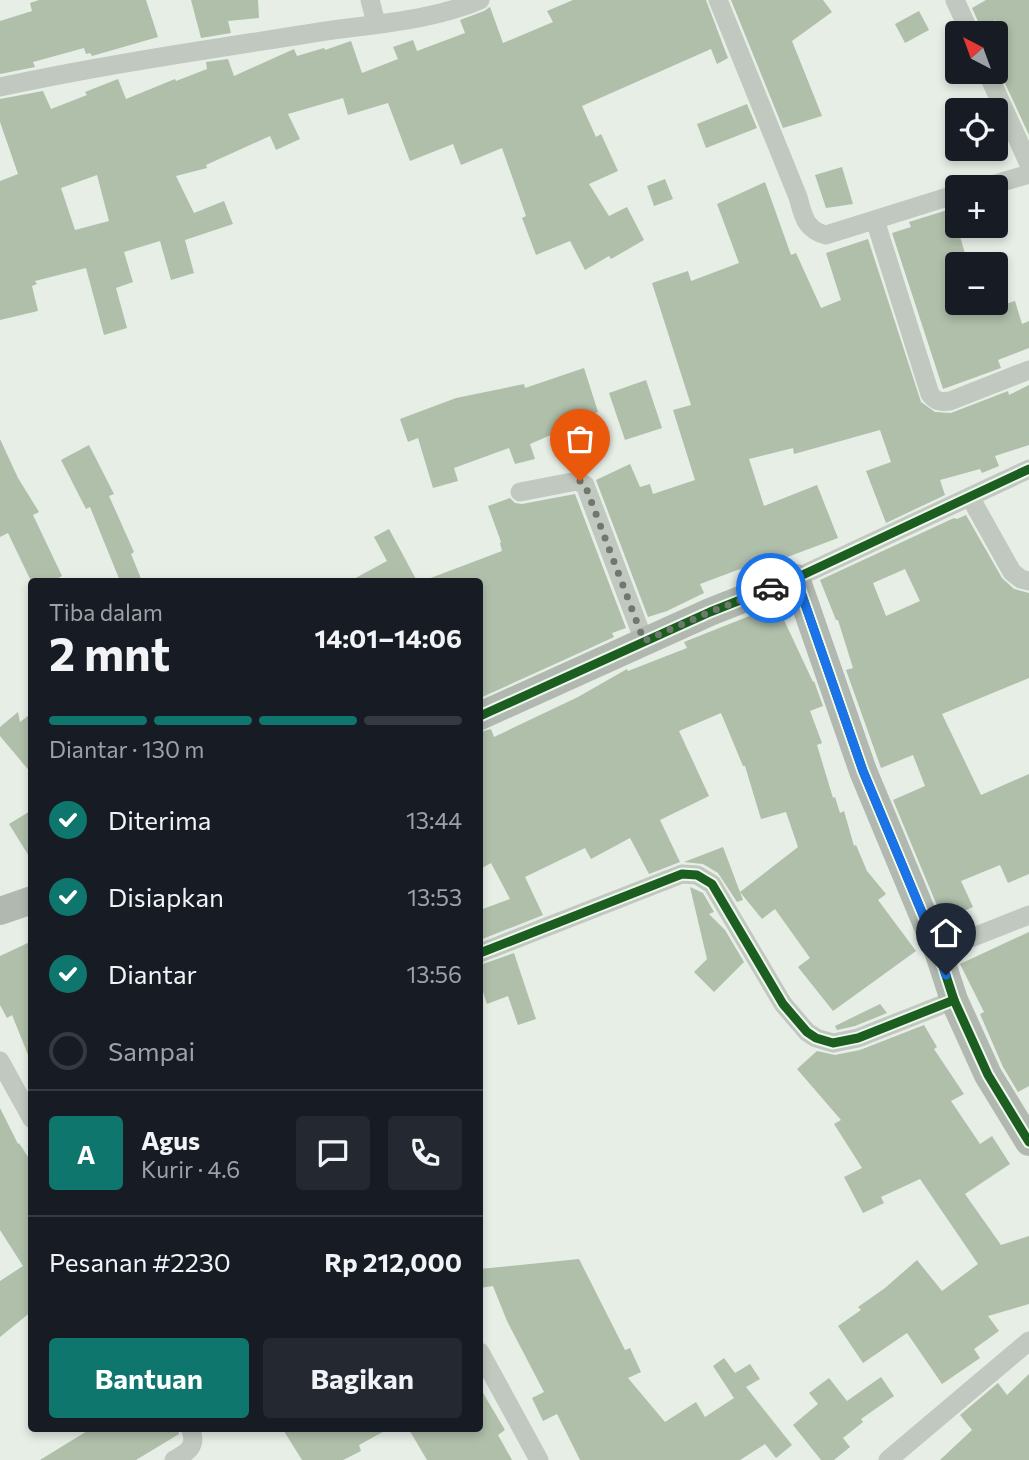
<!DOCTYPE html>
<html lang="id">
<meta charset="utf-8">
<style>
body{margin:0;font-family:Commissioner,sans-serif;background:#242831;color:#f1f3f6;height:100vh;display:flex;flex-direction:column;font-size:26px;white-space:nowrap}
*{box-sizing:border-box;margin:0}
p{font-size:23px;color:#9ea1a6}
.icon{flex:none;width:38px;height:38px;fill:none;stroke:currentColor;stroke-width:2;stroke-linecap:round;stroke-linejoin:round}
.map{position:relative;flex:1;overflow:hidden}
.panel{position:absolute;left:28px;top:578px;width:455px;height:854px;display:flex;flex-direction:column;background:#171b24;border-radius:7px;box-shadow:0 4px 10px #0003}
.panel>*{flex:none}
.needle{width:46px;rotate:319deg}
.fabs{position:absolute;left:945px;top:21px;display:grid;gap:14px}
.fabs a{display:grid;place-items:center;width:63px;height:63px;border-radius:7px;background:#171b24;box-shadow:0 4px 10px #0003;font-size:35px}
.pin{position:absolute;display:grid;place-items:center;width:60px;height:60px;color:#fff;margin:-72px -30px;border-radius:50% 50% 50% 0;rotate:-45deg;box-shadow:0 0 7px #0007}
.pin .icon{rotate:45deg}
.courier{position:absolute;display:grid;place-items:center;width:70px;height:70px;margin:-35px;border:5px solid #1a73e8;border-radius:50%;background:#fff;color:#222;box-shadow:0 2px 9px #0007}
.head em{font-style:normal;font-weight:700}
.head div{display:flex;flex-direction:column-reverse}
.head{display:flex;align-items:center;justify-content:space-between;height:119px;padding:0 21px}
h1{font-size:46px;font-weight:700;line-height:52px}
.bar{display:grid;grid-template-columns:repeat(4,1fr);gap:10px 7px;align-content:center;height:84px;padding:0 21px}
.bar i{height:9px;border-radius:5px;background:#363941}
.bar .on{background:#0f766e}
.bar p{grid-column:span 4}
.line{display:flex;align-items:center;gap:18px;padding:0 21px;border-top:2px solid #363941}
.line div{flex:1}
.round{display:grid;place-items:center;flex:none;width:74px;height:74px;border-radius:7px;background:#242831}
ol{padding:0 21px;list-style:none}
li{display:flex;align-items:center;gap:21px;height:77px}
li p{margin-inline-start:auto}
li .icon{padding:7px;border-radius:50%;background:#0f766e;color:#fff;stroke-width:4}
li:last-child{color:#9ea1a6}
li i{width:38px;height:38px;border:4px solid #363941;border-radius:50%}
.primary-button{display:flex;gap:14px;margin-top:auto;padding:14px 21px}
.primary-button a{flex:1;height:80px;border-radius:7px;background:#0f766e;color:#fff;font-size:28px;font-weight:700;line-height:80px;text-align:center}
.primary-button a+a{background:#242831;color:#f1f3f6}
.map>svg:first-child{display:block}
.building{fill:#afbfaa;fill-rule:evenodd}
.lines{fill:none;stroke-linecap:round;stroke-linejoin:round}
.street{stroke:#c0c8bf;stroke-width:19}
.secondary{stroke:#b0b8af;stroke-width:28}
.cycleway-casing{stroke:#eff9ef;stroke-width:13}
.cycleway{stroke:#1b5e20;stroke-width:9}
.done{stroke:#6f786e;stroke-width:7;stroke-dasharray:0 12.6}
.route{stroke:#1a73e8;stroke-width:9}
</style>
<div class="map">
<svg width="1029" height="1460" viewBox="0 0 1029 1460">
<rect width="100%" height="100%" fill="#e6eee6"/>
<g class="building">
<path d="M39 0H146L158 37 92 56 90 53 86 54 84 48 33 62 35 67 0 74V21L32 11 30 3Z"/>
<path d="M191 0H258L259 18 228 21 231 33 201 38Z"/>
<path d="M573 0H706L728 58 717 64 711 49 582 106 596 137 601 134 618 171 589 184 609 216 627 207 644 240 611 259 609 256 585 270 570 241 536 255 522 218 526 216 502 148 461 165 453 144 410 161 388 103 348 115 343 98 288 114 300 139 276 150 270 136 206 165 207 168 176 176 194 213 224 201 233 224 185 240 194 273 171 280 160 241 124 252 133 282 116 288 127 328 104 335 86 268 35 281 37 284 32 286 38 311 0 320V181L18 174 0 122V99L43 91 51 109 87 95 85 92 118 79 126 99 175 79 176 81 207 69 206 62 228 59 234 76 294 49 297 56 324 48 325 50 351 41 362 73 398 59 393 47 413 40 417 51 465 33 460 20 484 11 490 7 503 43 553 22 547 11ZM97 175 109 221 75 230 61 188Z"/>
<path d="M731 0H823L832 12 792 41 822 116 783 128Z"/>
<path d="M986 0H1029V135L996 64V20L981 28 972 8Z"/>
<path d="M919 11 929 30 905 43 895 24Z"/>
<path d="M747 104 757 128 706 148 697 124Z"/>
<path d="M842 167 853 204 826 208 815 175Z"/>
<path d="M665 179 673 199 654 206 647 186Z"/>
<path d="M765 182 791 255 796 253 821 308 841 300 826 253 868 239 921 402 935 412 951 413 1008 391 1009 395 1029 385V445L995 456 999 466 982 473 980 469 940 480 945 495 886 523 866 471 891 462 880 430 794 454 793 448 749 459 764 506 817 485 838 538 758 568 756 563 700 584 704 593 667 611 648 617 596 480 630 464 640 487 650 484 653 494 695 480 673 410 691 405 652 283 688 271 691 281 739 263 717 204Z"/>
<path d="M957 207V226L968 264H957V303H983L986 310 1015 301 1022 324 1029 321V348L998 360 1001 368 943 389 892 233 911 227 909 222Z"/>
<path d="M584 368 598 412 556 426 558 432 530 444 535 459 515 464 509 448 454 468 458 481 433 488 418 438 408 442 400 419 456 398 524 384 525 388Z"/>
<path d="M646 380 662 428 625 440 609 393Z"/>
<path d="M0 439 18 478 39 512 33 515 62 576 53 581H31L8 533 0 537Z"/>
<path d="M89 445 114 494 109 496 134 552 131 554 142 581H120L90 507 86 509 61 460Z"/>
<path d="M575 494 626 628 612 633 614 637 588 649 480 698V581L428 579 502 551 500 543 501 542 488 506 510 498 515 503 522 504Z"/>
<path d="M966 515 1002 578 1014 589 1029 593V678L942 714 981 795 1029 774V874L1008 883 1000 865 961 881 973 907 943 920 893 800 925 786 913 755 881 768 846 670 853 668 838 620H836L820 580 954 518 957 519ZM905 569 920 601 886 616 873 583Z"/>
<path d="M389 529 417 581H350L387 561 374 537Z"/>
<path d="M777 605 813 682 814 681 823 706 810 711 822 743 817 745 833 798 835 797 840 813 844 811 854 846 856 845 867 871 886 894 878 900 916 951 833 1011 798 967 810 958 775 909 762 919 740 892 798 847 786 812 761 819 745 766H743L721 713 679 731 709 796 660 820 680 862 649 874 630 838 591 859 585 848 525 877 543 915 480 940V910L510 899 491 863 480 869V732L491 729 494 737 578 697 627 669 628 671 687 648 684 642Z"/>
<path d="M18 712 20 722 32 713V774L0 736V727Z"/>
<path d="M32 810V861L9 824Z"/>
<path d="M723 847 743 900 737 902 718 873 703 864 684 862Z"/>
<path d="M690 887 703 893 714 912 709 914 725 930 744 962 714 992 694 972 707 959Z"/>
<path d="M1029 932V1086L1018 1092 1003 1067 980 1014 984 1012 960 964Z"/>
<path d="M32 941V1062H31L12 1015 7 1018 0 1005V956Z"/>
<path d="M514 953 536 1019 518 1025 508 996 487 1004 480 983V965Z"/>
<path d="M880 1004 887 1013 855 1026 837 1030 835 1026Z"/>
<path d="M924 1025 937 1047 934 1049 964 1094 951 1101 980 1144 992 1136 1010 1164 965 1194 1001 1245 1029 1236V1304L988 1316 999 1331 974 1349 980 1358 942 1384 907 1333 863 1363 838 1326 861 1310 858 1307 885 1288 917 1260 942 1291 978 1264 920 1179 881 1197 884 1203 863 1213 844 1177 862 1168 834 1124 841 1120 797 1069 817 1051 835 1055 860 1050Z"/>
<path d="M0 1108 18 1144 19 1143 32 1163V1311L0 1337V1281L23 1266 0 1230Z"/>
<path d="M579 1259 625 1350 630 1348 641 1372 628 1378 665 1422 696 1402 705 1417 734 1398 713 1366 724 1358 735 1373 750 1364 760 1379 746 1387 792 1445 776 1458 765 1444 740 1460H580L557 1414 543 1421 532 1398 544 1392 507 1321 493 1286 480 1288V1269Z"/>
<path d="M1029 1374V1460H940L972 1430 960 1415 998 1383 1007 1395Z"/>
<path d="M881 1377 894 1396 861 1419 863 1422 843 1438 850 1447 834 1460H821L793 1425 818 1404 809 1393 829 1378 847 1401Z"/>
<path d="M480 1388 505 1430 498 1435 512 1460H427L408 1428H480Z"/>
<path d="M92 1428H178L179 1434 136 1460H40Z"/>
<path d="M282 1428H390L359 1445 361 1451 343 1460H302Z"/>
</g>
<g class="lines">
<g class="street">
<path d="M370 0 376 23"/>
<path d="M718 0 798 197C803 215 805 230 826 235L957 194"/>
<path d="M955 0 970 33"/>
<path d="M987 72 1029 164"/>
<path d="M0 87C106 64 213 49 319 32 372 24 431 21 480 0"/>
<path d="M985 187 1029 174"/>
<path d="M875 220 930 394C936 402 941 402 950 401L1029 370"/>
<path d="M520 492 577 481 585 485 644 641"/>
<path d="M970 497 1012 572 1021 579 1029 581"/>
<path d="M796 578 1029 469"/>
<path d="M938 951 1029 915"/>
<path d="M480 953 682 874 697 875 712 884 783 1004 807 1032 816 1038 833 1043 858 1038 954 1000"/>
<path d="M0 1061 32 1119"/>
<path d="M480 1352 539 1460"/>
<path d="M174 1460C188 1452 198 1446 190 1428"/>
<path d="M888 1460 1029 1341"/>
</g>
<g class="secondary">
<path d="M480 716 710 612 796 578 863 771 938 951 954 1000 988 1075 1029 1142"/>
<path d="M0 911 32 900"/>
</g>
<g class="cycleway-casing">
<g id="cycleway">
<path d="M796 578 863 771 938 951 954 1000 988 1075 1029 1142"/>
<path d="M480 716 710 612 796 578 1029 469"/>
<path d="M480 953 682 874 697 875 712 884 783 1004 807 1032 816 1038 833 1043 858 1038 954 1000"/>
</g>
</g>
<use href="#cycleway" class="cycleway"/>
</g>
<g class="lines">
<path class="done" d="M580 481 585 485 644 641 710 612 771 588"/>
<path class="route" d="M771 588 796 578 863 771 938 951 946 975"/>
</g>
</svg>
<div class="fabs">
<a><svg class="needle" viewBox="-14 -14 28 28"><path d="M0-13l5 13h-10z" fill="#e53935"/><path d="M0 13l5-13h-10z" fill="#9ea1a6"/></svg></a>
<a><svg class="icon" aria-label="locate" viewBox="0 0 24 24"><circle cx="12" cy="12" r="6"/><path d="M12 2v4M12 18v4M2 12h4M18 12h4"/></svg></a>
<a>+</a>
<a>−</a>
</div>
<div class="pin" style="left:580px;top:481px;background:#ea580c"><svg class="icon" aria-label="bag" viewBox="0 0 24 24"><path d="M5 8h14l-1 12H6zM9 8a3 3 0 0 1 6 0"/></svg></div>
<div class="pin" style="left:946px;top:975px;background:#1f2937"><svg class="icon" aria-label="home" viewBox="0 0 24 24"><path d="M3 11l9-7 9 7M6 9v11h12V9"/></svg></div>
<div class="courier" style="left:771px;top:588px"><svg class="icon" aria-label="car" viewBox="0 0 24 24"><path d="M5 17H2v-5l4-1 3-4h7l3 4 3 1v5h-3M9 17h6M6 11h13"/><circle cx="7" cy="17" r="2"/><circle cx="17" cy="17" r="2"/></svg></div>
<section class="panel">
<div class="head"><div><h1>2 mnt</h1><p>Tiba dalam</p></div><em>14:01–14:06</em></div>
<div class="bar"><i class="on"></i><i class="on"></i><i class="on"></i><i></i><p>Diantar · 130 m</p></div>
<ol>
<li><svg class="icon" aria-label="check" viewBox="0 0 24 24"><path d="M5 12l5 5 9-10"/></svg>Diterima<p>13:44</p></li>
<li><svg class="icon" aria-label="check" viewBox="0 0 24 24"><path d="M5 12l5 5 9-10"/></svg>Disiapkan<p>13:53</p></li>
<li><svg class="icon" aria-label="check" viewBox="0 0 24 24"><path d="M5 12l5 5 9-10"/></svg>Diantar<p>13:56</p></li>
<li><i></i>Sampai</li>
</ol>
<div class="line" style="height:126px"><b class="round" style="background:#0f766e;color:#fff">A</b><div><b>Agus</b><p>Kurir · 4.6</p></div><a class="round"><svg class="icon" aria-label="chat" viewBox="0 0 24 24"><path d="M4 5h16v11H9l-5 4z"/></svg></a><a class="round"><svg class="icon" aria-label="phone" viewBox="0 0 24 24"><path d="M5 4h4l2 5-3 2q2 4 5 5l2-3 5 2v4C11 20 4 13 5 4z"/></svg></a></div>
<div class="line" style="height:91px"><div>Pesanan #2230</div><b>Rp 212,000</b></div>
<div class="primary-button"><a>Bantuan</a><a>Bagikan</a></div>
</section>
</div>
